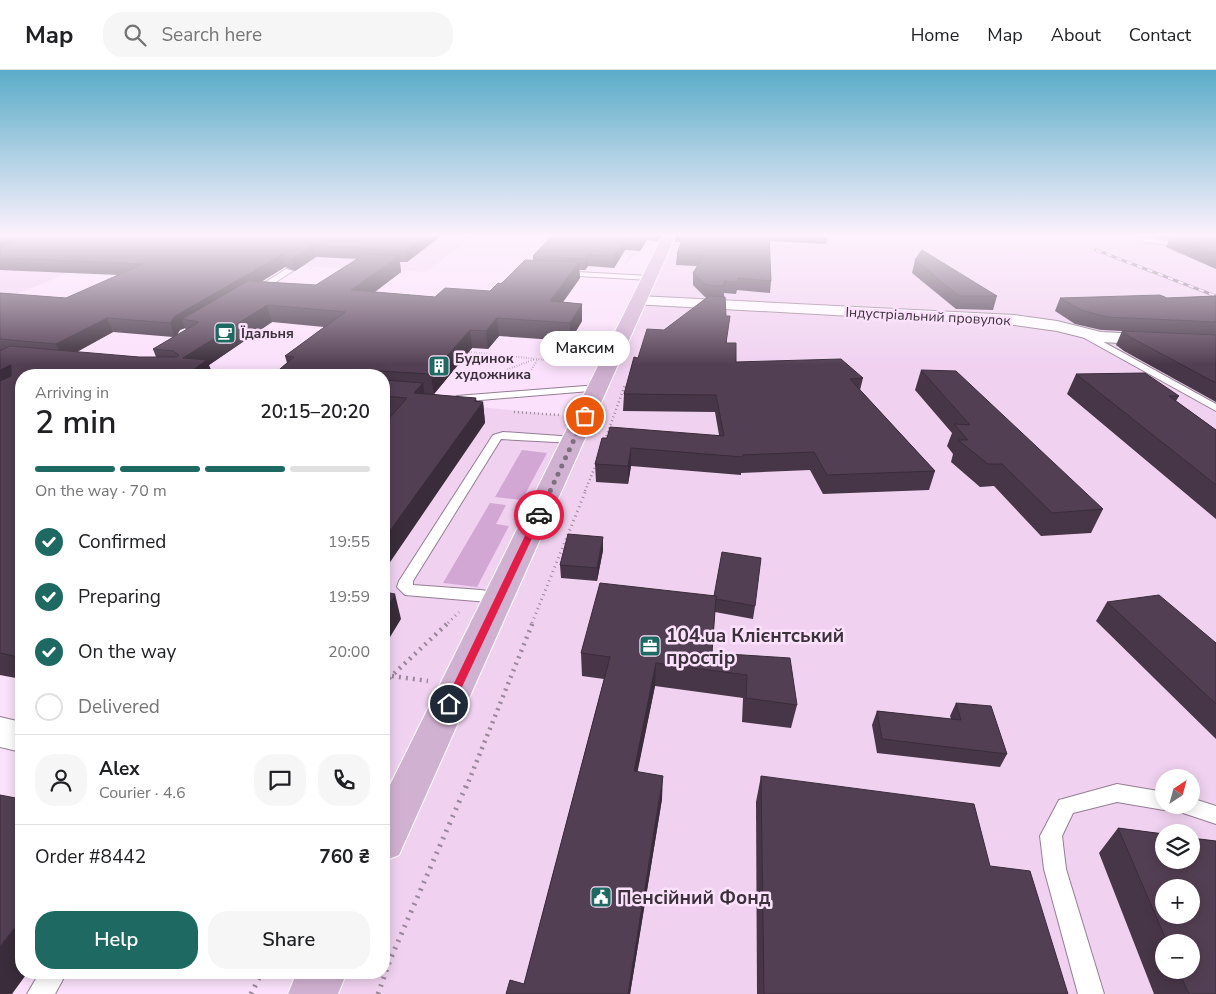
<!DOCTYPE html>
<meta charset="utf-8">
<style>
body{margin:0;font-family:"Nunito Sans",sans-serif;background:#f6f6f6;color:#202124;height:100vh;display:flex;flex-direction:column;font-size:19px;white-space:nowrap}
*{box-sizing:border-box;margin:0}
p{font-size:16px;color:#757577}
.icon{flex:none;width:28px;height:28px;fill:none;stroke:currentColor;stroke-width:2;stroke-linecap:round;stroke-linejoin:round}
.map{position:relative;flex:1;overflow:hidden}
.sheet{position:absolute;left:15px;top:299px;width:375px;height:610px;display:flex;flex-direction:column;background:#fff;border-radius:20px;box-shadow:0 2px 12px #0003}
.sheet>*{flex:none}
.needle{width:32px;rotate:36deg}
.controls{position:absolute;left:1155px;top:699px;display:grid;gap:10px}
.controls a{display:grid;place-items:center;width:45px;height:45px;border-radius:50%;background:#fff;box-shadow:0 2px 12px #0003;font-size:25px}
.pin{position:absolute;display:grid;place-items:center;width:42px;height:42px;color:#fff;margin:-21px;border:2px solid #fff;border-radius:50%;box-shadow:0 1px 5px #0007}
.courier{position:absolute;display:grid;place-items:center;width:50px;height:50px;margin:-25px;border:4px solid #e11d48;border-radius:50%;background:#fff;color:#222;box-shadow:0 1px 6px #0007}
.bubble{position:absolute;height:35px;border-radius:18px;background:#fff;box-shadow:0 2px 12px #0003;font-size:16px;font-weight:600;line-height:35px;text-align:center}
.headline em{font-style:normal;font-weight:600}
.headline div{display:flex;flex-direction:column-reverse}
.headline{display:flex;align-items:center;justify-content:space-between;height:85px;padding:0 20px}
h1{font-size:32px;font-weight:600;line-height:38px}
.bar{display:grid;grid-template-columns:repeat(4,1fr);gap:8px 5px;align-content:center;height:60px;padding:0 20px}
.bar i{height:6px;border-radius:4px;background:#e0e0e0}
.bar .current{background:#1e6962}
.bar p{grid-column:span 4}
.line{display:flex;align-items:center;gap:12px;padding:0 20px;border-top:1px solid #e0e0e0}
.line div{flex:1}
.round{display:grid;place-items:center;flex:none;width:52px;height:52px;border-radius:20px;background:#f6f6f6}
ol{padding:0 20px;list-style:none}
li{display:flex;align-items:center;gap:15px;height:55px}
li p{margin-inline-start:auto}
li .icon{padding:5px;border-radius:50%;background:#1e6962;color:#fff;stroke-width:4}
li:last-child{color:#757577}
li i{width:28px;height:28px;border:2px solid #e0e0e0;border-radius:50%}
.cta{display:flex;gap:10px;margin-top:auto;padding:10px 20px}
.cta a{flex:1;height:58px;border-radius:20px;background:#1e6962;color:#fff;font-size:20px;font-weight:600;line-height:58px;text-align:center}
.cta a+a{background:#f6f6f6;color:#202124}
header{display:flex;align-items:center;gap:30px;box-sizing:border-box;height:70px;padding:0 25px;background:#fff;border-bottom:1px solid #e0e0e0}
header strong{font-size:24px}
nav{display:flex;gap:28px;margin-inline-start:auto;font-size:18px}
.search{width:350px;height:45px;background:#f6f6f6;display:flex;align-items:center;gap:12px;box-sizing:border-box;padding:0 18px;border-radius:20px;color:#757577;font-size:19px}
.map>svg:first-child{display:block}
.built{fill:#f0d2f0;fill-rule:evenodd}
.green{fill:#d3a7d4}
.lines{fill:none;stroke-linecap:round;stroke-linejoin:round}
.service-casing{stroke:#947d94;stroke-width:2}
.minor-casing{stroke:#947d94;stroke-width:2}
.primary-casing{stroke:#fff;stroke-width:2}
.path-far4{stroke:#9a889a;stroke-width:2;stroke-dasharray:0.5 2;stroke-linecap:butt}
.path-far3{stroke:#9a889a;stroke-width:2.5;stroke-dasharray:1 3;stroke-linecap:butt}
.path-far2{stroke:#9a889a;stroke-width:3;stroke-dasharray:1 4;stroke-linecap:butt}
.path-far1{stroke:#9a889a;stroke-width:4.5;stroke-dasharray:2 5;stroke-linecap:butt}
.path{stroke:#9a889a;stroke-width:5;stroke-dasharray:2 6;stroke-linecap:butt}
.service{fill:#fff;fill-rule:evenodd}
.minor{fill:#fff;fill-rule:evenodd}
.primary{fill:#d1b1d2;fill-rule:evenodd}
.rail-casing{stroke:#837383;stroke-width:3}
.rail{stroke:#fbe1fb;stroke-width:2;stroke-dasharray:5.5;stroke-linecap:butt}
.wall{fill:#473647;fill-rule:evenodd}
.shaded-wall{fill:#3a2c3a}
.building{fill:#533f53;stroke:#3a2c3a;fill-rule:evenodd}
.route{fill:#e11d48}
.done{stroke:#7e6f7e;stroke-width:5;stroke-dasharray:0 9}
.labels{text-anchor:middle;stroke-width:5;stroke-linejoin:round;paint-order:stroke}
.far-street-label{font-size:14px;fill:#3b323b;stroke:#fbe1fb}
.far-poi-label{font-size:14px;font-weight:bold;fill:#3b323b;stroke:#fbe1fb;text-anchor:start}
.near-poi-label{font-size:19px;font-weight:bold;fill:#3b323b;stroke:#fbe1fb;text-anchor:start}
</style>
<header>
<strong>Map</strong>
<div class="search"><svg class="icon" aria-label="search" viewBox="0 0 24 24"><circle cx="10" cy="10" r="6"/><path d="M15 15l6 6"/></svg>Search here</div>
<nav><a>Home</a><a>Map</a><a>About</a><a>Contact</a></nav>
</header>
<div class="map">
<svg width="1216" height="924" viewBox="0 0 1216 924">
<rect width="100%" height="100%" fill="#fbe1fb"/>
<g class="built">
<path d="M140 165H456L474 166 426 202 107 187 0 231V195Z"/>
<path d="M672 165H1216V924H324L334 903 384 902V793ZM1164 708H1191V735H1164ZM1164 762H1191V790H1164ZM1164 818H1191V845H1164ZM1164 872H1191V900H1164Z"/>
<path d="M384 327 577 347 410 692 388 711 384 713Z"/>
</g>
<g class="green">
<path d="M522 380 547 383 522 430 495 427Z"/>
<path d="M490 433 506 435 496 454 509 456 477 517 443 513Z"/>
</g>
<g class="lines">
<g class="service-casing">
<g id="service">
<path d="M1143 168 1175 172H1216V176H1175L1141 171 1140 170Z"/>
<path d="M286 199 293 201 257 224 250 222Z"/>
<path d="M558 201 650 206 654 208 650 210 561 205 557 203Z"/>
<path d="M1080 259 1216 334V341L1077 264 1076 262Z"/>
<path d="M598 315 602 316V320L457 332 452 329 457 326Z"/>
<path d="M503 362 574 367 580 370 574 373 501 369 413 511V515L481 520 505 524 508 528 505 532 500 533 405 525 397 517 399 511 493 365Z"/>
<path d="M1117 714 1164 722V735H1172L1164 740 1117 732 1073 743 1062 766 1066 799 1104 924H1078L1044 799 1040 766 1059 730Z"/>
<path d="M1191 728 1216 736V754L1177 741 1174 735H1191Z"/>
<path d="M40 902H67L55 924H27Z"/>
</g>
</g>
<g class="minor-casing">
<g id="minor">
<path d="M639 226 1014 245 1057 251 1101 262 1216 268V278L1101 272 1057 261 1014 255 633 234 631 231 633 228Z"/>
<path d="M0 647 21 652V682L0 677Z"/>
</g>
</g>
<g class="primary-casing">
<g id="primary">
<path d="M663 165H676L399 785 384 791V727Z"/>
<path d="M297 902H347L338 924H288Z"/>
</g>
</g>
<g class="path-far4">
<path d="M626 193 630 186 640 182"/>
<path d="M469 282 586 294"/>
<path d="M526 308 538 289"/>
<path d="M477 311 535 289"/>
</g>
<g class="path-far3">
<path d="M514 342 560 345"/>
<path d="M605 370 625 315"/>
<path d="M585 421 597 392"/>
</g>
<g class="path-far2">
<path d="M448 553 459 542"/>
<path d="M532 553 586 420"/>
</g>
<g class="path-far1">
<path d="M392 606 428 611"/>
<path d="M384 613 449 552"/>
<path d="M466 718 533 552"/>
</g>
<g class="path">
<path d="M251 924 262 902"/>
<path d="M378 924 390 890 466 716"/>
</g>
<use href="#service" class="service"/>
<use href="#minor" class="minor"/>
<use href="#primary" class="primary"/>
<g class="rail-casing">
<path id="rail" d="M1096 180 1216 226"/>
</g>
<use href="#rail" class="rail"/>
</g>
<g class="wall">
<path d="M0 165H442L407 192H400L401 202 375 222 435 227 490 221 533 190V186L553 165H662L658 171 647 170 640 181 625 180 614 198 588 196 585 200H579L580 208 563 232 582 234V251L570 271 499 266 488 279 472 278 434 324 483 332 485 353 384 346V305H273L287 293 285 286 324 257 272 252 209 295 21 305V609L0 605V223L66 228 118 205 0 200ZM316 187 357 189 316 215 261 212 285 197 295 201ZM185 258 186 260 177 265 180 260ZM113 262 173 267 153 279 156 287H139L77 282Z"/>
<path d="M675 165H828L826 174 769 171 771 211 770 223 737 220 736 224 724 223 727 273 736 292 863 308 860 320 935 401 929 420 823 424 810 400 741 403V405L631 396 628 414 596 412 595 394 607 368 719 365 715 342 623 341 624 324 638 288 664 260 707 228 705 227 693 215V203L697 196 676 195 677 184 681 172H675Z"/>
<path d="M1141 165H1216V199L1166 177 1169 169Z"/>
<path d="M915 190 997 226 993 240 956 239 912 203Z"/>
<path d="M1216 226V332L1124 281 1116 275 1122 261 1101 260 1075 254 1055 241 1060 228H1167Z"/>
<path d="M921 300 1103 439 1091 463 1041 466 994 416 980 417 951 392 953 384 947 376 952 363 915 320Z"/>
<path d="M1076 304 1179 326 1176 331 1216 360V449L1067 324Z"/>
<path d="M603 480 597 511 561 508 560 495Z"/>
<path d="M714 526 755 536 753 549 715 542 712 583 797 635 791 658 742 652 743 628 655 616 637 702 662 729 630 924H506L524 914 604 609 582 606 581 583Z"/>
<path d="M1107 532 1216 573V669L1096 551Z"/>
<path d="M956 633 1007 684 1000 697 877 683 872 655 877 641 951 649 950 646Z"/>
<path d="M761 706 1068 924H757L756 732Z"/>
<path d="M1118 758 1164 764V790H1191V768L1216 771V924H1154L1099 783ZM1164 818H1191V845H1164ZM1164 872H1191V900H1164Z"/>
</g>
<g class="shaded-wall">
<path d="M0 165H36L0 178Z"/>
<path d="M426 165H442L407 192 405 181Z"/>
<path d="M644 165H647V170L640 181V170Z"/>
<path d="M658 165H662L658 171Z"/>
<path d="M625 169V180L614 198V186Z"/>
<path d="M313 175 316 187 295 201 292 189Z"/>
<path d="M282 185 285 197 257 214 182 249 185 258 180 260 175 267 170 253 175 246Z"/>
<path d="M588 185V196L585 200V189Z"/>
<path d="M399 186 401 202 354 237 351 220Z"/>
<path d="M579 192 580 208 551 249 550 231Z"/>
<path d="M582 234V251L570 271V253Z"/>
<path d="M267 235 272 252 209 295 213 305H186L183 288Z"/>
<path d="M107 248 113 262 63 289 56 274Z"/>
<path d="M497 248 499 266 488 279 486 261Z"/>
<path d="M470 260 472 278 434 324 431 304Z"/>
<path d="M11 295 21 315 0 325V300Z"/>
<path d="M423 313 426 333 414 323Z"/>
<path d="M476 328 478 339 483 332 485 353 384 501V469Z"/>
<path d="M631 378V396L628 414V396Z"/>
<path d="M603 467V480L597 511V498Z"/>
<path d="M395 524 401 549 384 577V542Z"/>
<path d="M656 593 655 616 633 724 634 701Z"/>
<path d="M663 706 662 729 630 924H628Z"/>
<path d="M21 850V902H28L12 924H0V876Z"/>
</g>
<g class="building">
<path d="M35 165H426L405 181 313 175 292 189 282 185 175 246 170 253 107 248 56 274 0 269V223L66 228 143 194 0 188V177Z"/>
<path d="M553 165H644L640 170 625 169 614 186 588 185 585 189 533 186Z"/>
<path d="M684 165H769L771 211 738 208V212L724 211V216L706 215 693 203 704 186 677 184Z"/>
<path d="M1171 165 1216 166V184Z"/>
<path d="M922 180 997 226H959L915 190Z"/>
<path d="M365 184 399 186 351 220 435 227 445 218 490 221 498 213 501 214 525 190 579 192 550 231 582 234 570 253 497 248 486 261 470 260 431 304 379 301V305H273L294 287 285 286 345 242 267 235 183 288 207 290 186 305H21V585L19 587 0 583V311L11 306V295L0 300V281L10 276 139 287H177L179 285 173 281 153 279 199 252 182 249 255 207 249 211 316 215Z"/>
<path d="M1160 225 1167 228 1216 226V252L1107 247 1081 240 1060 228Z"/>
<path d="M709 226 725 227 726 246H730L726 273H736V292L841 289 863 308 850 309 935 401 827 405 814 382 743 385V387L631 378 628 396 595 394 602 368H607L610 357 724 366 716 325 624 324 634 287 638 288 647 259 664 260Z"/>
<path d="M1122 261 1216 265V313L1130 267Z"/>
<path d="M921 300 956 301 1103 439 1052 443 1002 394H988L958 370H968L954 354 970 355Z"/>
<path d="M1145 303 1179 326H1169L1216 360V415L1076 304Z"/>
<path d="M384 310 423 313 414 323 476 328 474 331 483 332 384 469V354L407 328 384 326Z"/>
<path d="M568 464 603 467 597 498 560 495Z"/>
<path d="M722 482 761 488 755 536 716 529V526H714Z"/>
<path d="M600 513 716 526 712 583 790 588 797 635 746 628 747 605 656 593 634 701 663 706 628 924H506L510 910 524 914 610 587 581 583Z"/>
<path d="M384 522 395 524 384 542Z"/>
<path d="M1159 525 1216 573V634L1107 532Z"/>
<path d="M956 633 991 636 1007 684 882 669 877 641 961 650Z"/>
<path d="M761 706 974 734 990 796 1030 801 1068 924H764Z"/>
<path d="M0 725 21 729V850L0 876Z"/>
<path d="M1118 758 1164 764V790H1191V768L1216 771V924H1189L1178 900H1191V872H1167ZM1164 818H1191V845H1164Z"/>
</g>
<linearGradient id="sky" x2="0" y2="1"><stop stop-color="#5aacc8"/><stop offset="0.56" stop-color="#fdf2fd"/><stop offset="1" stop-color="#fdf2fd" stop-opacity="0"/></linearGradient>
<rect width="1216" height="295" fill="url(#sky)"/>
<path class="route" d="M539 442 543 445 454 634 449 638 445 636 444 634 535 445Z"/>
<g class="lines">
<path class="done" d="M539 445 585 346"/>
</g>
<defs>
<g id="cafe-square" transform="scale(1.125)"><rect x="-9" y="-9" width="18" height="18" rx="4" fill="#1e6962" stroke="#fbe1fb"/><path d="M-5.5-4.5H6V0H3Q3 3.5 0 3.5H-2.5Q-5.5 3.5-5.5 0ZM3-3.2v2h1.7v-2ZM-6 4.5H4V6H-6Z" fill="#fff"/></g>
<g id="building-square" transform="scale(1.125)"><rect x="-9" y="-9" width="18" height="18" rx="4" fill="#1e6962" stroke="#fbe1fb"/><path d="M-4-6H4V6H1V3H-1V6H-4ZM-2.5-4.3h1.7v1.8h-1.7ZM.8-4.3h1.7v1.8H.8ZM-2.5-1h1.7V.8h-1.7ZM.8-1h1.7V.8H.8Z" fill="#fff"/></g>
<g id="office-square" transform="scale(1.125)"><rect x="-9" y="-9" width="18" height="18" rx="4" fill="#1e6962" stroke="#fbe1fb"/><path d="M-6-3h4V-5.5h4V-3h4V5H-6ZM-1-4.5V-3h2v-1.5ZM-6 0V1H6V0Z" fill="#fff"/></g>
<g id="civic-square" transform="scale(1.125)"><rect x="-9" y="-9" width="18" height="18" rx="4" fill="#1e6962" stroke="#fbe1fb"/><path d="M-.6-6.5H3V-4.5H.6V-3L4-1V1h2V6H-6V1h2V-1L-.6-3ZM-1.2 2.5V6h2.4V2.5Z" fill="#fff"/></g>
</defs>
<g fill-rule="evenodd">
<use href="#cafe-square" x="225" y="263"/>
<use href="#building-square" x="439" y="296"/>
<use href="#office-square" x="650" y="576"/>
<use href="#civic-square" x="601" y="827"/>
</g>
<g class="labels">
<g class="far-street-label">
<text transform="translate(928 246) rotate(3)" y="5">Індустріальний провулок</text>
</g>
<g class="far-poi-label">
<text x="241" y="268">Їдальня</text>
<text x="455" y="293">Будинок<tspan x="455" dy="16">художника</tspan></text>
</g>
<g class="near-poi-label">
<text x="666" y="572">104.ua Клієнтський<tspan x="666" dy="22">простір</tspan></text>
<text x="617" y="834">Пенсійний Фонд</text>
</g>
</g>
</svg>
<div class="controls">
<a><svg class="needle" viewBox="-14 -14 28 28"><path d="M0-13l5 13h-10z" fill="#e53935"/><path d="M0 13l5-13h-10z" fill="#757577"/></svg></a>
<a><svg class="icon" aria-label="layers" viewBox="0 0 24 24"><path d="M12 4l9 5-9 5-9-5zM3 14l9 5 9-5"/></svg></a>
<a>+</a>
<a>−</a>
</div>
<div class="pin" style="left:585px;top:346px;background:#ea580c"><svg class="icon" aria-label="bag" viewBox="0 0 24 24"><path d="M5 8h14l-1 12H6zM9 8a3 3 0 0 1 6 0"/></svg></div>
<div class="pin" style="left:449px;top:634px;background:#1f2937"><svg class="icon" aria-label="home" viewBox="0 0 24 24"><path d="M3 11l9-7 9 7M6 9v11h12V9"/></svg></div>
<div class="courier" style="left:539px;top:445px"><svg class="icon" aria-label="car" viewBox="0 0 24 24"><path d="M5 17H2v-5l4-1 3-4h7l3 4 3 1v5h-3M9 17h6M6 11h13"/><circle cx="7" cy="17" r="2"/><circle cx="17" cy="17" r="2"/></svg></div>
<div class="bubble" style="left:540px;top:261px;width:90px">Максим</div>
<section class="sheet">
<div class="headline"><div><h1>2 min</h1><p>Arriving in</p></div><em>20:15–20:20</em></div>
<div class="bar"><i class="current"></i><i class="current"></i><i class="current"></i><i></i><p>On the way · 70 m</p></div>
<ol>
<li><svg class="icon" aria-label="check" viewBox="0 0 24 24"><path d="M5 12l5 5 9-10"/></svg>Confirmed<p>19:55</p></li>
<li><svg class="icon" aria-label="check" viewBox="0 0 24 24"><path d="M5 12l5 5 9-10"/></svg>Preparing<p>19:59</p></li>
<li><svg class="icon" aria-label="check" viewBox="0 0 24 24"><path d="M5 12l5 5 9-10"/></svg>On the way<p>20:00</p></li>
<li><i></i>Delivered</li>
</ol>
<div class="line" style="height:90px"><a class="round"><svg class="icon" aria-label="person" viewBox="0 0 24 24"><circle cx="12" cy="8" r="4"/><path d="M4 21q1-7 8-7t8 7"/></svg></a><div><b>Alex</b><p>Courier · 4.6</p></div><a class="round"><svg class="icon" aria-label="chat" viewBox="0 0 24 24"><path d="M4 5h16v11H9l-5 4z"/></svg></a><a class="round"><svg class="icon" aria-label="phone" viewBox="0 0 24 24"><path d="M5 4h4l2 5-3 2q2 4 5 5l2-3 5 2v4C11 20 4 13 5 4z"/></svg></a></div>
<div class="line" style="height:65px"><div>Order #8442</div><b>760 ₴</b></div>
<div class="cta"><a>Help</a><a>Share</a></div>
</section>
</div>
